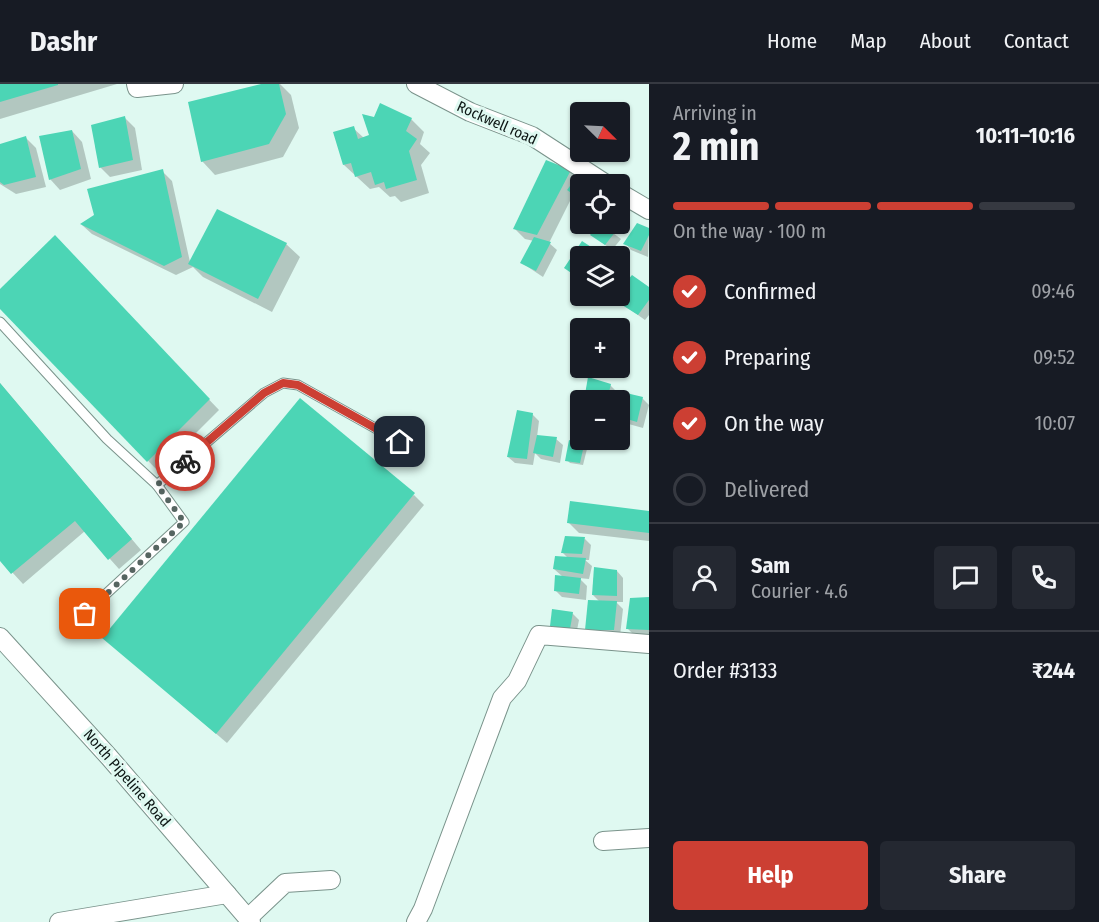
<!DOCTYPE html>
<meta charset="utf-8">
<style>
body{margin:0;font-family:"Fira Sans Condensed",sans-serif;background:#242831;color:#f1f3f6;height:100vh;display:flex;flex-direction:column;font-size:22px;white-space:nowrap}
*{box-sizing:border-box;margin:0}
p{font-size:20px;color:#9ea1a6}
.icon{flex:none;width:33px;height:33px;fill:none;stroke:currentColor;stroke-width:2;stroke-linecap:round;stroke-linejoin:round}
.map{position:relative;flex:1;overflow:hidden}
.side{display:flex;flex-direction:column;background:#171b24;width:450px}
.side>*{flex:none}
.needle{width:39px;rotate:114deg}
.tools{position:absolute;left:570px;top:18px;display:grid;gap:12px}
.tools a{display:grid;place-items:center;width:60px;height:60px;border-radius:6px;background:#171b24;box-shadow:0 2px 4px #0004;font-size:30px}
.pin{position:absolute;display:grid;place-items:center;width:51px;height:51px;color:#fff;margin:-26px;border-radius:12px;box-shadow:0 3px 9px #0006}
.courier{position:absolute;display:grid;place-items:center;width:60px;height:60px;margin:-30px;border:4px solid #cc3f33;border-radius:50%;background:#fff;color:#222;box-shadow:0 2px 8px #0007}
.overview em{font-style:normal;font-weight:700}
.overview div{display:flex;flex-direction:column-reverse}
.overview{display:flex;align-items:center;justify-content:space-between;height:102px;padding:0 24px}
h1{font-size:39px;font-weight:700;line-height:45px}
.bar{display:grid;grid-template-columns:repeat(4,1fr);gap:9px 6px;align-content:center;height:72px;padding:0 24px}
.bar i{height:8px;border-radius:4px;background:#363941}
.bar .active{background:#cc3f33}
.bar p{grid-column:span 4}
.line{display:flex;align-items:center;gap:15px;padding:0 24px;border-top:2px solid #363941}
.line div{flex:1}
.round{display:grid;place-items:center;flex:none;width:63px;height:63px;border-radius:6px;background:#242831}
ol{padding:0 24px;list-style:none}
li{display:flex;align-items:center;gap:18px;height:66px}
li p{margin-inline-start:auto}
li .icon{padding:6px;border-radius:50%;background:#cc3f33;color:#fff;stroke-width:4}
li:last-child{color:#9ea1a6}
li i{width:33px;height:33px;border:3px solid #363941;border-radius:50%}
.cta{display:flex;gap:12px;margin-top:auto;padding:12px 24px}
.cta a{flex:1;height:69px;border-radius:6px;background:#cc3f33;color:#fff;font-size:24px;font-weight:700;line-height:69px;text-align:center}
.cta a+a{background:#242831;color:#f1f3f6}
header{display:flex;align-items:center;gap:36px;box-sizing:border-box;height:84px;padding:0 30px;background:#171b24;border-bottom:2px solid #363941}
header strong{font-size:28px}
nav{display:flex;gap:33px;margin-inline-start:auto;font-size:21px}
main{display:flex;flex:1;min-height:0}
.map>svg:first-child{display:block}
.shadow{fill:#0003}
.building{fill:#4cd5b5}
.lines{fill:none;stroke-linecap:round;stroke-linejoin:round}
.lane-casing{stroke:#7a938b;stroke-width:11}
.street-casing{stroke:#7a938b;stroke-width:20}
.lane{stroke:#fff;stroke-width:9}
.street{stroke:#fff;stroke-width:18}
.done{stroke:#566561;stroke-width:6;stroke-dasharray:0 10.8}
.route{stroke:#cc3f33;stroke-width:8}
.labels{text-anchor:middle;stroke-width:6;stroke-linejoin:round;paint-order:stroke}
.street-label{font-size:15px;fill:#0c1513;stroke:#dff9f1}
</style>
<header>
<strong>Dashr</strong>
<nav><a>Home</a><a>Map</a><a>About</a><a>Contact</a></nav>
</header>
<main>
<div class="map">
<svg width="649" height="838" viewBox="0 0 649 838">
<rect width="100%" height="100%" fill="#dff9f1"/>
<g class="shadow">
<path d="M0 0H117L0 35Z"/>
<path d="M266 0H280L291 11 299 44 283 73 215 91 202 77Z"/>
<path d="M125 34 135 44 142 86 110 93 100 83Z"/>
<path d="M374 35H411L424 48 420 60 430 69 421 81 429 109 401 118 395 112 390 113 379 103 370 105 344 81 353 44 364 54 371 52Z"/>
<path d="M72 47 82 58 91 95 60 106 50 95Z"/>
<path d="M26 54 36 64 46 103 16 110 0 100V62Z"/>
<path d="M162 87 172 97 190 178 286 160 300 173 272 228 203 193 193 183 176 191 92 150 82 141Z"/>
<path d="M570 87 589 100H580V116L573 111 549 159 557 166 543 193 522 179 534 157 525 155 515 145Z"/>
<path d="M601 140 621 155 612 166 592 151Z"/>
<path d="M649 145 648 173 631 166 625 159Z"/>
<path d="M583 159 603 172H580V196L566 184Z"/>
<path d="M65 164 219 326 158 387 0 224V207Z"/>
<path d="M632 193 649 205V231L645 236 614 214 620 212V207Z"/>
<path d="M589 295 610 301 617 308 614 316H585Z"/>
<path d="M0 299 141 466 119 485 85 447 23 500 0 475Z"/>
<path d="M623 310 642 314 649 321 643 344 625 339 620 333Z"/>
<path d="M532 330 539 337 537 353 556 355 563 361 560 379 541 375 535 369 533 381 515 379 508 373Z"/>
<path d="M584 362 587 365 583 381 570 379 567 376Z"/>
<path d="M414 411 424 421 227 659 104 554Z"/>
<path d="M649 428V457L579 449 569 439Z"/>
<path d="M585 455 591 461 589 476H585L592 482 589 495 579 494 587 502 586 516 562 513 555 506 563 493 554 485 569 475 562 468Z"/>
<path d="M617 487 623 494V518H616L623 525 620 552 586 546 600 518 593 511Z"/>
<path d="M649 515V552L634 551 628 545Z"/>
<path d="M572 529 579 536 576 551 558 548 552 541Z"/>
</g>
<g class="building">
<path d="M0 0H58V1L0 18Z"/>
<path d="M261 0H279L286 30 269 60 201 78 188 18Z"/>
<path d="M380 19 412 34 406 47 417 55 409 67 417 96 386 105 384 98 375 101 371 88 355 93 351 79 343 81 333 48 354 42 358 55 369 51 362 30 374 33Z"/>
<path d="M125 32 133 76 99 84 91 41Z"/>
<path d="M72 46 81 85 49 96 39 52Z"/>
<path d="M26 52 36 93 4 101 0 98V60Z"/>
<path d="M546 76 571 86 537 151 513 145Z"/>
<path d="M163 85 182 173 164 182 80 140 94 131 87 105Z"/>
<path d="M579 90 592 100H580V115L567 106Z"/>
<path d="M217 125 287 159 258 215 188 180Z"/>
<path d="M637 139 649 144V151L641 167 623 160Z"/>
<path d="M599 140H606L616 147 605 161 590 151Z"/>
<path d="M55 151 210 315 147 378 0 225V205Z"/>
<path d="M534 153 551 158 536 187 520 179Z"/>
<path d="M582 157 605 172H580V195L564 184Z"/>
<path d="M632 191 649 203V216L638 231 611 214 620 212V205Z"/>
<path d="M588 293 611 300 607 316H584Z"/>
<path d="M0 299 132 455 108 476 75 437 11 490 0 477Z"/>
<path d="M622 308 643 313 637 338 620 333Z"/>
<path d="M300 314 415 409 216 650 102 554Z"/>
<path d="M517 326 533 329 527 375 507 373Z"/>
<path d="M537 351 557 353 553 373 533 369Z"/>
<path d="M569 356 584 361 580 379 565 377Z"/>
<path d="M570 417 649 427V449L567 439Z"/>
<path d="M565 452 585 453 582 470 561 469Z"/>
<path d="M555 472 586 474 583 490 553 485Z"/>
<path d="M594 483 617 486V512L592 511Z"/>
<path d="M555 491 581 494 579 510 554 507Z"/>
<path d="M649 513V546L626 545 630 514Z"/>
<path d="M588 516 617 517 614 546H585Z"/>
<path d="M552 525 573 528 570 545 550 542Z"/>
</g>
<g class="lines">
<g class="lane-casing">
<g id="lane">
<path d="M0 238 107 355 157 401 264 309 283 299 298 301 400 358"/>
<path d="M68 545 184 438 157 401"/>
</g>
</g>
<g class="street-casing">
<g id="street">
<path d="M136 0 137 4 174 0"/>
<path d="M416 0 470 28 532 52 606 100"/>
<path d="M620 109 649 126"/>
<path d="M0 553 109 673 251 838"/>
<path d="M603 757 649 754"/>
<path d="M248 834 285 799 331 796"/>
<path d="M59 838 227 810"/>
<path d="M416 838 423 825 502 614 517 597 539 551 649 560"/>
</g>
</g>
<use href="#lane" class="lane"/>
<use href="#street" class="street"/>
</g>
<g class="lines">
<path class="done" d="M85 530 184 438 157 401 185 377"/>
<path class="route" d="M185 377 264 309 283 299 298 301 400 358"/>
</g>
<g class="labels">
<g class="street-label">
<text transform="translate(497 39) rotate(24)" y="5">Rockwell road</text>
<text transform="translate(127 694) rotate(49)" y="5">North Pipeline Road</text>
</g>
</g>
</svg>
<div class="tools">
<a><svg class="needle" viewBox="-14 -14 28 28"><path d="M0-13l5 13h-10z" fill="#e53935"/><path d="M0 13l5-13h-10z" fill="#9ea1a6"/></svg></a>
<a><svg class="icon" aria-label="locate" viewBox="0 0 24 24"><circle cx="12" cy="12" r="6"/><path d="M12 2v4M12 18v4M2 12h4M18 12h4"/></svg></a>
<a><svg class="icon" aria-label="layers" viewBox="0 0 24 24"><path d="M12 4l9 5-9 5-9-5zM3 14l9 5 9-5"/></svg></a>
<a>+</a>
<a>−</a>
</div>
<div class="pin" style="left:85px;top:530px;background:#ea580c"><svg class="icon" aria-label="bag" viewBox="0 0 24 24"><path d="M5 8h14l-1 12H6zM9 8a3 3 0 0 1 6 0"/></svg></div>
<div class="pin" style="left:400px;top:358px;background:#1f2937"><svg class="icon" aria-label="home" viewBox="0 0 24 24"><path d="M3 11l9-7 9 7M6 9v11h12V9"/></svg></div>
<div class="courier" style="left:185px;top:377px"><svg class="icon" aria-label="bike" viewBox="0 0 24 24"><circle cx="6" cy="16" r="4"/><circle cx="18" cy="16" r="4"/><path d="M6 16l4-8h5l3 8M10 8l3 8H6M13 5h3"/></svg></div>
</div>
<section class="side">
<div class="overview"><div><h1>2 min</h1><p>Arriving in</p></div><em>10:11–10:16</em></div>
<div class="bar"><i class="active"></i><i class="active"></i><i class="active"></i><i></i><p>On the way · 100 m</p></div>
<ol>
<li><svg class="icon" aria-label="check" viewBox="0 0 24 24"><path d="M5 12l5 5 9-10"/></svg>Confirmed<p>09:46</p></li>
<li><svg class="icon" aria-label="check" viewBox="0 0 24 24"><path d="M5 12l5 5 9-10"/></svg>Preparing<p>09:52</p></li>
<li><svg class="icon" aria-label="check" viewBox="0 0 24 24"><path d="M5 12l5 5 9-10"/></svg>On the way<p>10:07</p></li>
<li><i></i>Delivered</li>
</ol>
<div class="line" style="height:108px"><a class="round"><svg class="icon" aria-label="person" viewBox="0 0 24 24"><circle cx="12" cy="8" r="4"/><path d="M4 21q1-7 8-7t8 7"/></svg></a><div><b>Sam</b><p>Courier · 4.6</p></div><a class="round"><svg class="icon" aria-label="chat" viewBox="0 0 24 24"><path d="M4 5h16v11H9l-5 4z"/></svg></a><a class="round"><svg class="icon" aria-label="phone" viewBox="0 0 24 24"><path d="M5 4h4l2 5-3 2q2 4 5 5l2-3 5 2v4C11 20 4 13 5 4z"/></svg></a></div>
<div class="line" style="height:78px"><div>Order #3133</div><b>₹244</b></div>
<div class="cta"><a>Help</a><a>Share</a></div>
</section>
</main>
